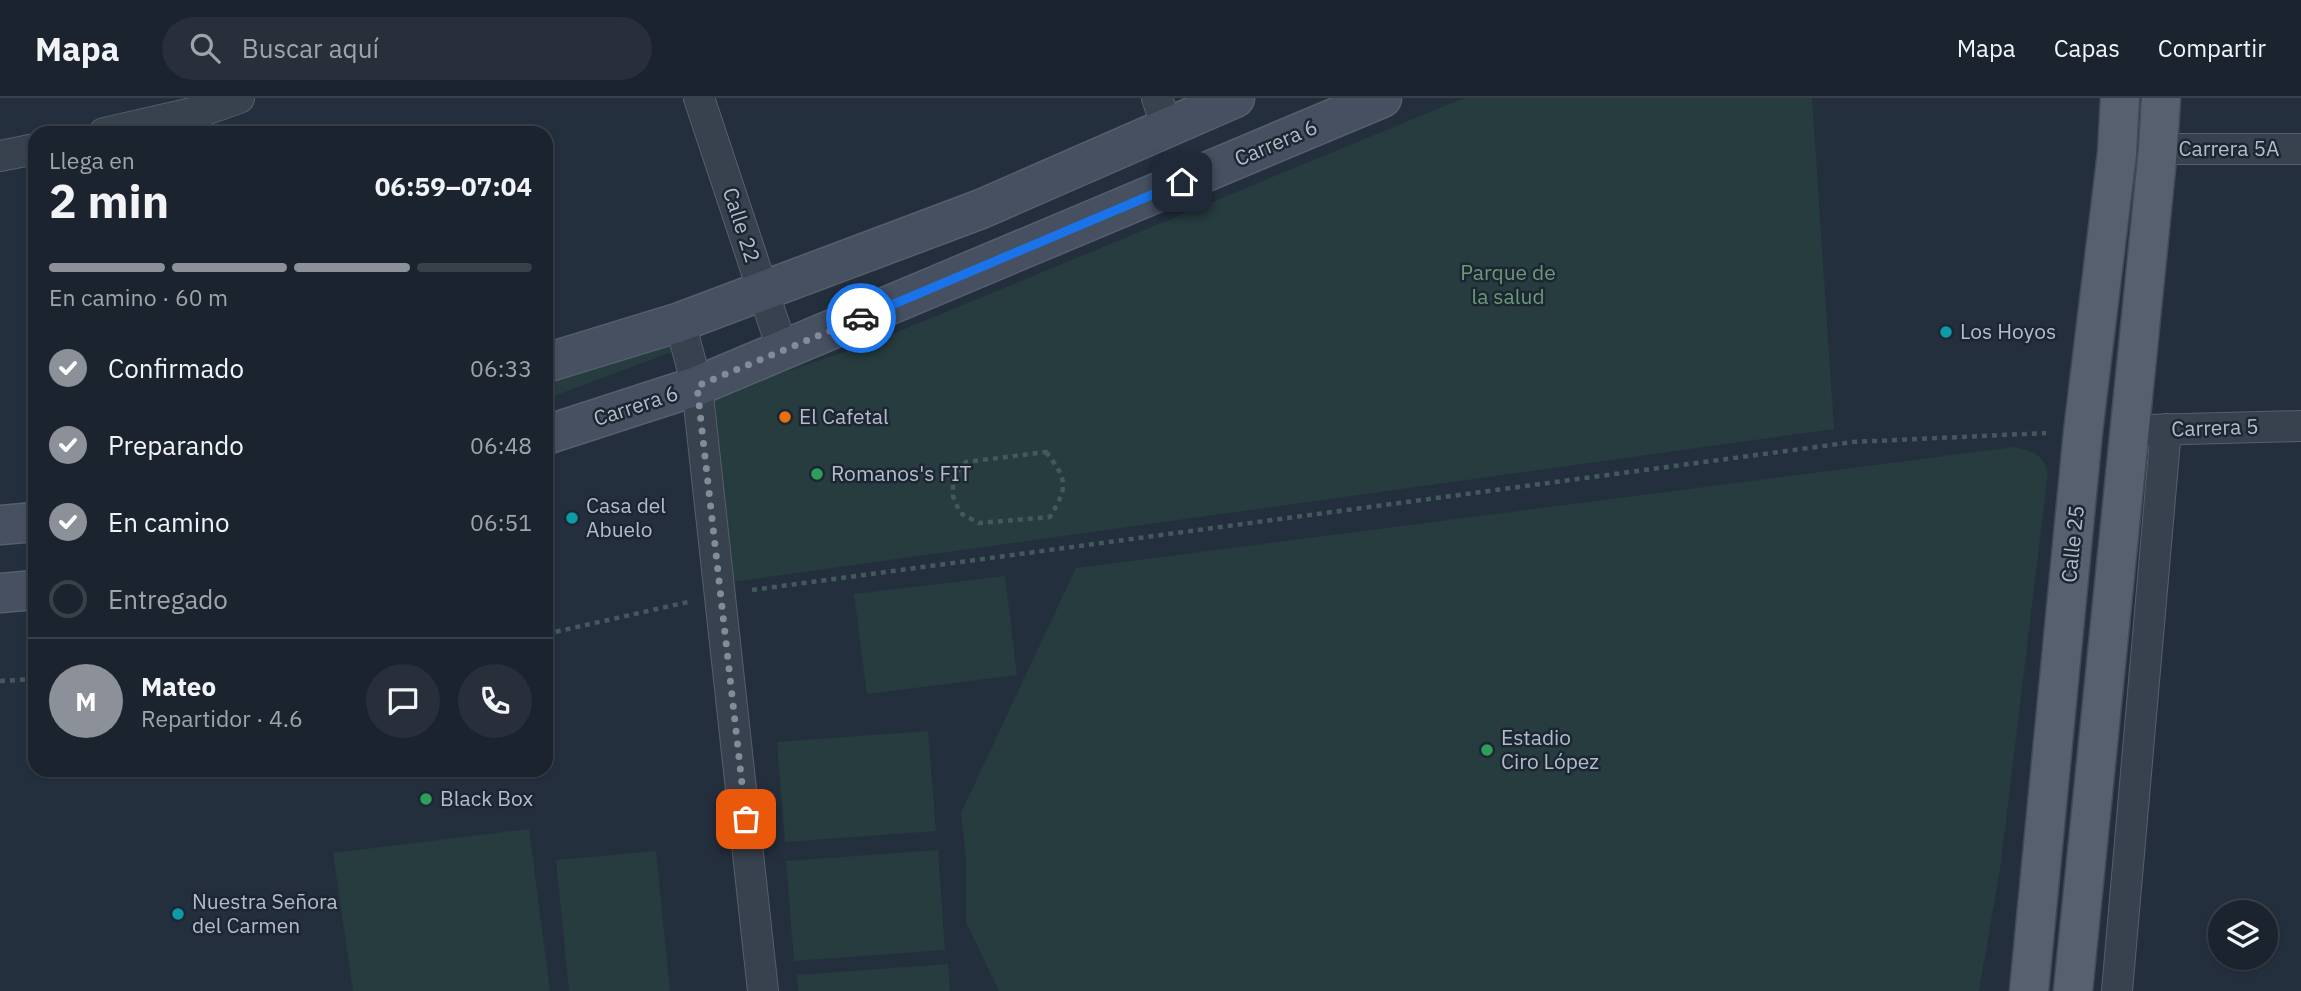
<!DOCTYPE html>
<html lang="es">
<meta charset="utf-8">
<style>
body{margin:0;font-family:"IBM Plex Sans",sans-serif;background:#282f3a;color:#f1f3f6;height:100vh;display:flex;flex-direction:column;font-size:26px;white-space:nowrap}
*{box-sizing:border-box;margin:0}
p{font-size:23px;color:#a0a4aa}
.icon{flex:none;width:38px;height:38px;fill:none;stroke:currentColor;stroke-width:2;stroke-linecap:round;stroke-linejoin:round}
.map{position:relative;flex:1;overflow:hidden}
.side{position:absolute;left:28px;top:28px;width:525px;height:651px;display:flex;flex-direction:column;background:#1b232e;border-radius:21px;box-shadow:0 2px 5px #0004,0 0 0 2px #39404a}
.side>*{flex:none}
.buttons{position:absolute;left:2208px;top:802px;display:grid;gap:14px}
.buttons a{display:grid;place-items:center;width:70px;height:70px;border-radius:50%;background:#1b232e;box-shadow:0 2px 5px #0004,0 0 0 2px #39404a;font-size:35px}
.pin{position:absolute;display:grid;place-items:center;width:60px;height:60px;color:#fff;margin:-30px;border-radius:14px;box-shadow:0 4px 10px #0006}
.courier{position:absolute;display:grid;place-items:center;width:70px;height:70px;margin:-35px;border:5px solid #1a73e8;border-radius:50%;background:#fff;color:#222;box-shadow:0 2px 9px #0007}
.overview em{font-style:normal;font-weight:800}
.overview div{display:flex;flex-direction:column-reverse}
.overview{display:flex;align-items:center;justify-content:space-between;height:119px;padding:0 21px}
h1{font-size:46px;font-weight:800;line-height:52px}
.bar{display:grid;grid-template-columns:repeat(4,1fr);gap:10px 7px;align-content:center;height:84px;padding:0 21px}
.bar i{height:9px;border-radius:5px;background:#39404a}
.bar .selected{background:#8c9099}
.bar p{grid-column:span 4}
.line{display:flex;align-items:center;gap:18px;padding:0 21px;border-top:2px solid #39404a}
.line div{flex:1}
.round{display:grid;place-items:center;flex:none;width:74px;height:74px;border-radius:37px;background:#282f3a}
ol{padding:0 21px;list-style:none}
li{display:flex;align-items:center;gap:21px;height:77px}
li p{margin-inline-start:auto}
li .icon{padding:7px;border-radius:50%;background:#8c9099;color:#fff;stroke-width:4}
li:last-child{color:#a0a4aa}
li i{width:38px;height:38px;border:4px solid #39404a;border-radius:50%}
header{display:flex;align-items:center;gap:42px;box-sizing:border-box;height:98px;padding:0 35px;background:#1b232e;border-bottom:2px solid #39404a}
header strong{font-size:33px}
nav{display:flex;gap:38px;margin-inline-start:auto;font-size:24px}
.search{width:490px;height:63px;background:#282f3a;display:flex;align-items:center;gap:18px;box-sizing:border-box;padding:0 24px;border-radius:38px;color:#a0a4aa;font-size:26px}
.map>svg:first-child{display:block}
.green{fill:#263c3f}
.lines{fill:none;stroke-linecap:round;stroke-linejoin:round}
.minor-casing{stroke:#565f6c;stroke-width:32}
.secondary-casing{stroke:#565f6c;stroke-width:41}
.primary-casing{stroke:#414a57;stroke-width:41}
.path{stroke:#44595c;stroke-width:4.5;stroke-dasharray:5 5;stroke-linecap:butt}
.minor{stroke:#38414e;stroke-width:30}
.secondary{stroke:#465061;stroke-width:38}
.primary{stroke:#56606e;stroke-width:38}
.done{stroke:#828b98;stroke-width:7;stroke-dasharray:0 12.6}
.route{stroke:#1a73e8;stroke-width:9}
.culture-dot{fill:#0f9aa8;stroke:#1d2633;stroke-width:2.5}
.food-dot{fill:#e8710a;stroke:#1d2633;stroke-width:2.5}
.leisure-dot{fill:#2e9e5b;stroke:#1d2633;stroke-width:2.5}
.labels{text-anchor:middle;stroke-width:5;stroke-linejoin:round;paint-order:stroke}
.street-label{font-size:21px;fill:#b4bcc9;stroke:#1d2633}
.park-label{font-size:21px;fill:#6b9a76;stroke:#1d2633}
.poi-label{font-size:21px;fill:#b4bcc9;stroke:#1d2633;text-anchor:start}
</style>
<header>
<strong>Mapa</strong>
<div class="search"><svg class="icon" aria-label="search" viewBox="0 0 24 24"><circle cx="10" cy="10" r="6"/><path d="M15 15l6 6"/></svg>Buscar aquí</div>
<nav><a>Mapa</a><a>Capas</a><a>Compartir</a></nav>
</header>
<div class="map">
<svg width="2301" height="893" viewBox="0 0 2301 893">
<rect width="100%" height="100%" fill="#242f3e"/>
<g class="green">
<path d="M1464 0H1812L1834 331 732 484 714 298 873 244Z"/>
<path d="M674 242 680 251 546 301V287Z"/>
<path d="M2014 349C2034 354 2040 354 2048 374L2001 764 1979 893H999L966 824V759L961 715 1076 470Z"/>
<path d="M1005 478 1017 577 867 596 854 496Z"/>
<path d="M928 633 936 733 785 744 777 644Z"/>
<path d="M529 731 550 893H353L333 755Z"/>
<path d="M938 752 945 852 794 863 786 763Z"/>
<path d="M656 753 670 893H569L556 762Z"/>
<path d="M948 866 950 893H798L797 877Z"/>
</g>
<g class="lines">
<g class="minor-casing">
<g id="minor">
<path d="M699 0 783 253"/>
<path d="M1157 0 1167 30"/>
<path d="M104 35 205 12 239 0"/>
<path d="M2158 51H2301"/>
<path d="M0 58 35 51"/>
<path d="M680 224 697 288 763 893"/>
<path d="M2147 332 2301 328"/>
<path d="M2117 893 2166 331"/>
</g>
</g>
<g class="secondary-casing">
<g id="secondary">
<path d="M546 265 680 224 981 111 1235 0"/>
<path d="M546 337 697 288 1382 0"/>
<path d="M0 427 35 424"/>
<path d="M0 495 35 492"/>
</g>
</g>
<g class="primary-casing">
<g id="primary">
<path d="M2029 893 2083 334 2117 55 2120 0"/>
<path d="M2073 893 2158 51 2161 0"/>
</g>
</g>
<g class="path">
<path d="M1046 354C1068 382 1068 389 1050 419L979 425 960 415 953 398V378L966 364Z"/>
<path d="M752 492 1853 344 2046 335"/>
<path d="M546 536 688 504"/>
<path d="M0 583 35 581"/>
</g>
<use href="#minor" class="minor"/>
<use href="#secondary" class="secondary"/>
<use href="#primary" class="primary"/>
</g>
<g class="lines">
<path class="done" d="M746 721 697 288 861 220"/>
<path class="route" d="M861 220 1182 84"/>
</g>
<g class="culture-dot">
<circle cx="1946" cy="234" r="7"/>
<circle cx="572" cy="420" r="7"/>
<circle cx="178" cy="816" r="7"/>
</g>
<circle class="food-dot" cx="785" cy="319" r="7"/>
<g class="leisure-dot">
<circle cx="817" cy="376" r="7"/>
<circle cx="1487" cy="652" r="7"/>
<circle cx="426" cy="701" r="7"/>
</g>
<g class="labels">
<g class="street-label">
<text transform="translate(1276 45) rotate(-23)" y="7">Carrera 6</text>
<text x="2229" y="58">Carrera 5A</text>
<text transform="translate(741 127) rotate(72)" y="7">Calle 22</text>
<text transform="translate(636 308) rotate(-18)" y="7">Carrera 6</text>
<text transform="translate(2215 330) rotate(-2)" y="7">Carrera 5</text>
<text transform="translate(2073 446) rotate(-84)" y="7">Calle 25</text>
</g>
<g class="park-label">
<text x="1508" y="182">Parque de<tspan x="1508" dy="24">la salud</tspan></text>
</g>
<g class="poi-label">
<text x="1960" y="241">Los Hoyos</text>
<text x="799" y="326">El Cafetal</text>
<text x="831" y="383">Romanos's FIT</text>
<text x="586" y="415">Casa del<tspan x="586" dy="24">Abuelo</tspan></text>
<text x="1501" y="647">Estadio<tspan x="1501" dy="24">Ciro López</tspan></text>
<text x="440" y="708">Black Box</text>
<text x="192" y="811">Nuestra Señora<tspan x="192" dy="24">del Carmen</tspan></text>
</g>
</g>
</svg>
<div class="buttons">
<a><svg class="icon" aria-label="layers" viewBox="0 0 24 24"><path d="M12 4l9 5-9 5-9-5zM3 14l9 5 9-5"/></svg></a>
</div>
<div class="pin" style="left:746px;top:721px;background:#ea580c"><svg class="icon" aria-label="bag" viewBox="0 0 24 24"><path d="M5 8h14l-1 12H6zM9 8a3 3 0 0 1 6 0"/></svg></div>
<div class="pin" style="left:1182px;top:84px;background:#1f2937"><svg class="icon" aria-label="home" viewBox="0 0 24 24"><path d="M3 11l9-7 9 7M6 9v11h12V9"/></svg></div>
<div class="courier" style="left:861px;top:220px"><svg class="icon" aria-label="car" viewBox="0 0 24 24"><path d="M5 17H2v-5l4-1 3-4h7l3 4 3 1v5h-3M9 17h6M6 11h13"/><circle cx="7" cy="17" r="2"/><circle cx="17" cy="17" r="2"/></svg></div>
<section class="side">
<div class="overview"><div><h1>2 min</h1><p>Llega en</p></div><em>06:59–07:04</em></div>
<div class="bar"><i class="selected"></i><i class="selected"></i><i class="selected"></i><i></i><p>En camino · 60 m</p></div>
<ol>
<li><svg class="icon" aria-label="check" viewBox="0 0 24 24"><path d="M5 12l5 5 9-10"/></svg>Confirmado<p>06:33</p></li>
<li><svg class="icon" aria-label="check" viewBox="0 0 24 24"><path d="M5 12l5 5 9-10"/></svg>Preparando<p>06:48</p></li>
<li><svg class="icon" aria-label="check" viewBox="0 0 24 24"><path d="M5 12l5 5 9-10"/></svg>En camino<p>06:51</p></li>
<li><i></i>Entregado</li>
</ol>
<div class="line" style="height:126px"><b class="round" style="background:#8c9099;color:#fff">M</b><div><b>Mateo</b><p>Repartidor · 4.6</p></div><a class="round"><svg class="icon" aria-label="chat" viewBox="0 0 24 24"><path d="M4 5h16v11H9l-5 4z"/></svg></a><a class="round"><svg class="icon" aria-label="phone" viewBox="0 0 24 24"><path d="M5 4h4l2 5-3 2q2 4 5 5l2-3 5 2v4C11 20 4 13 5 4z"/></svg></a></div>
</section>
</div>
